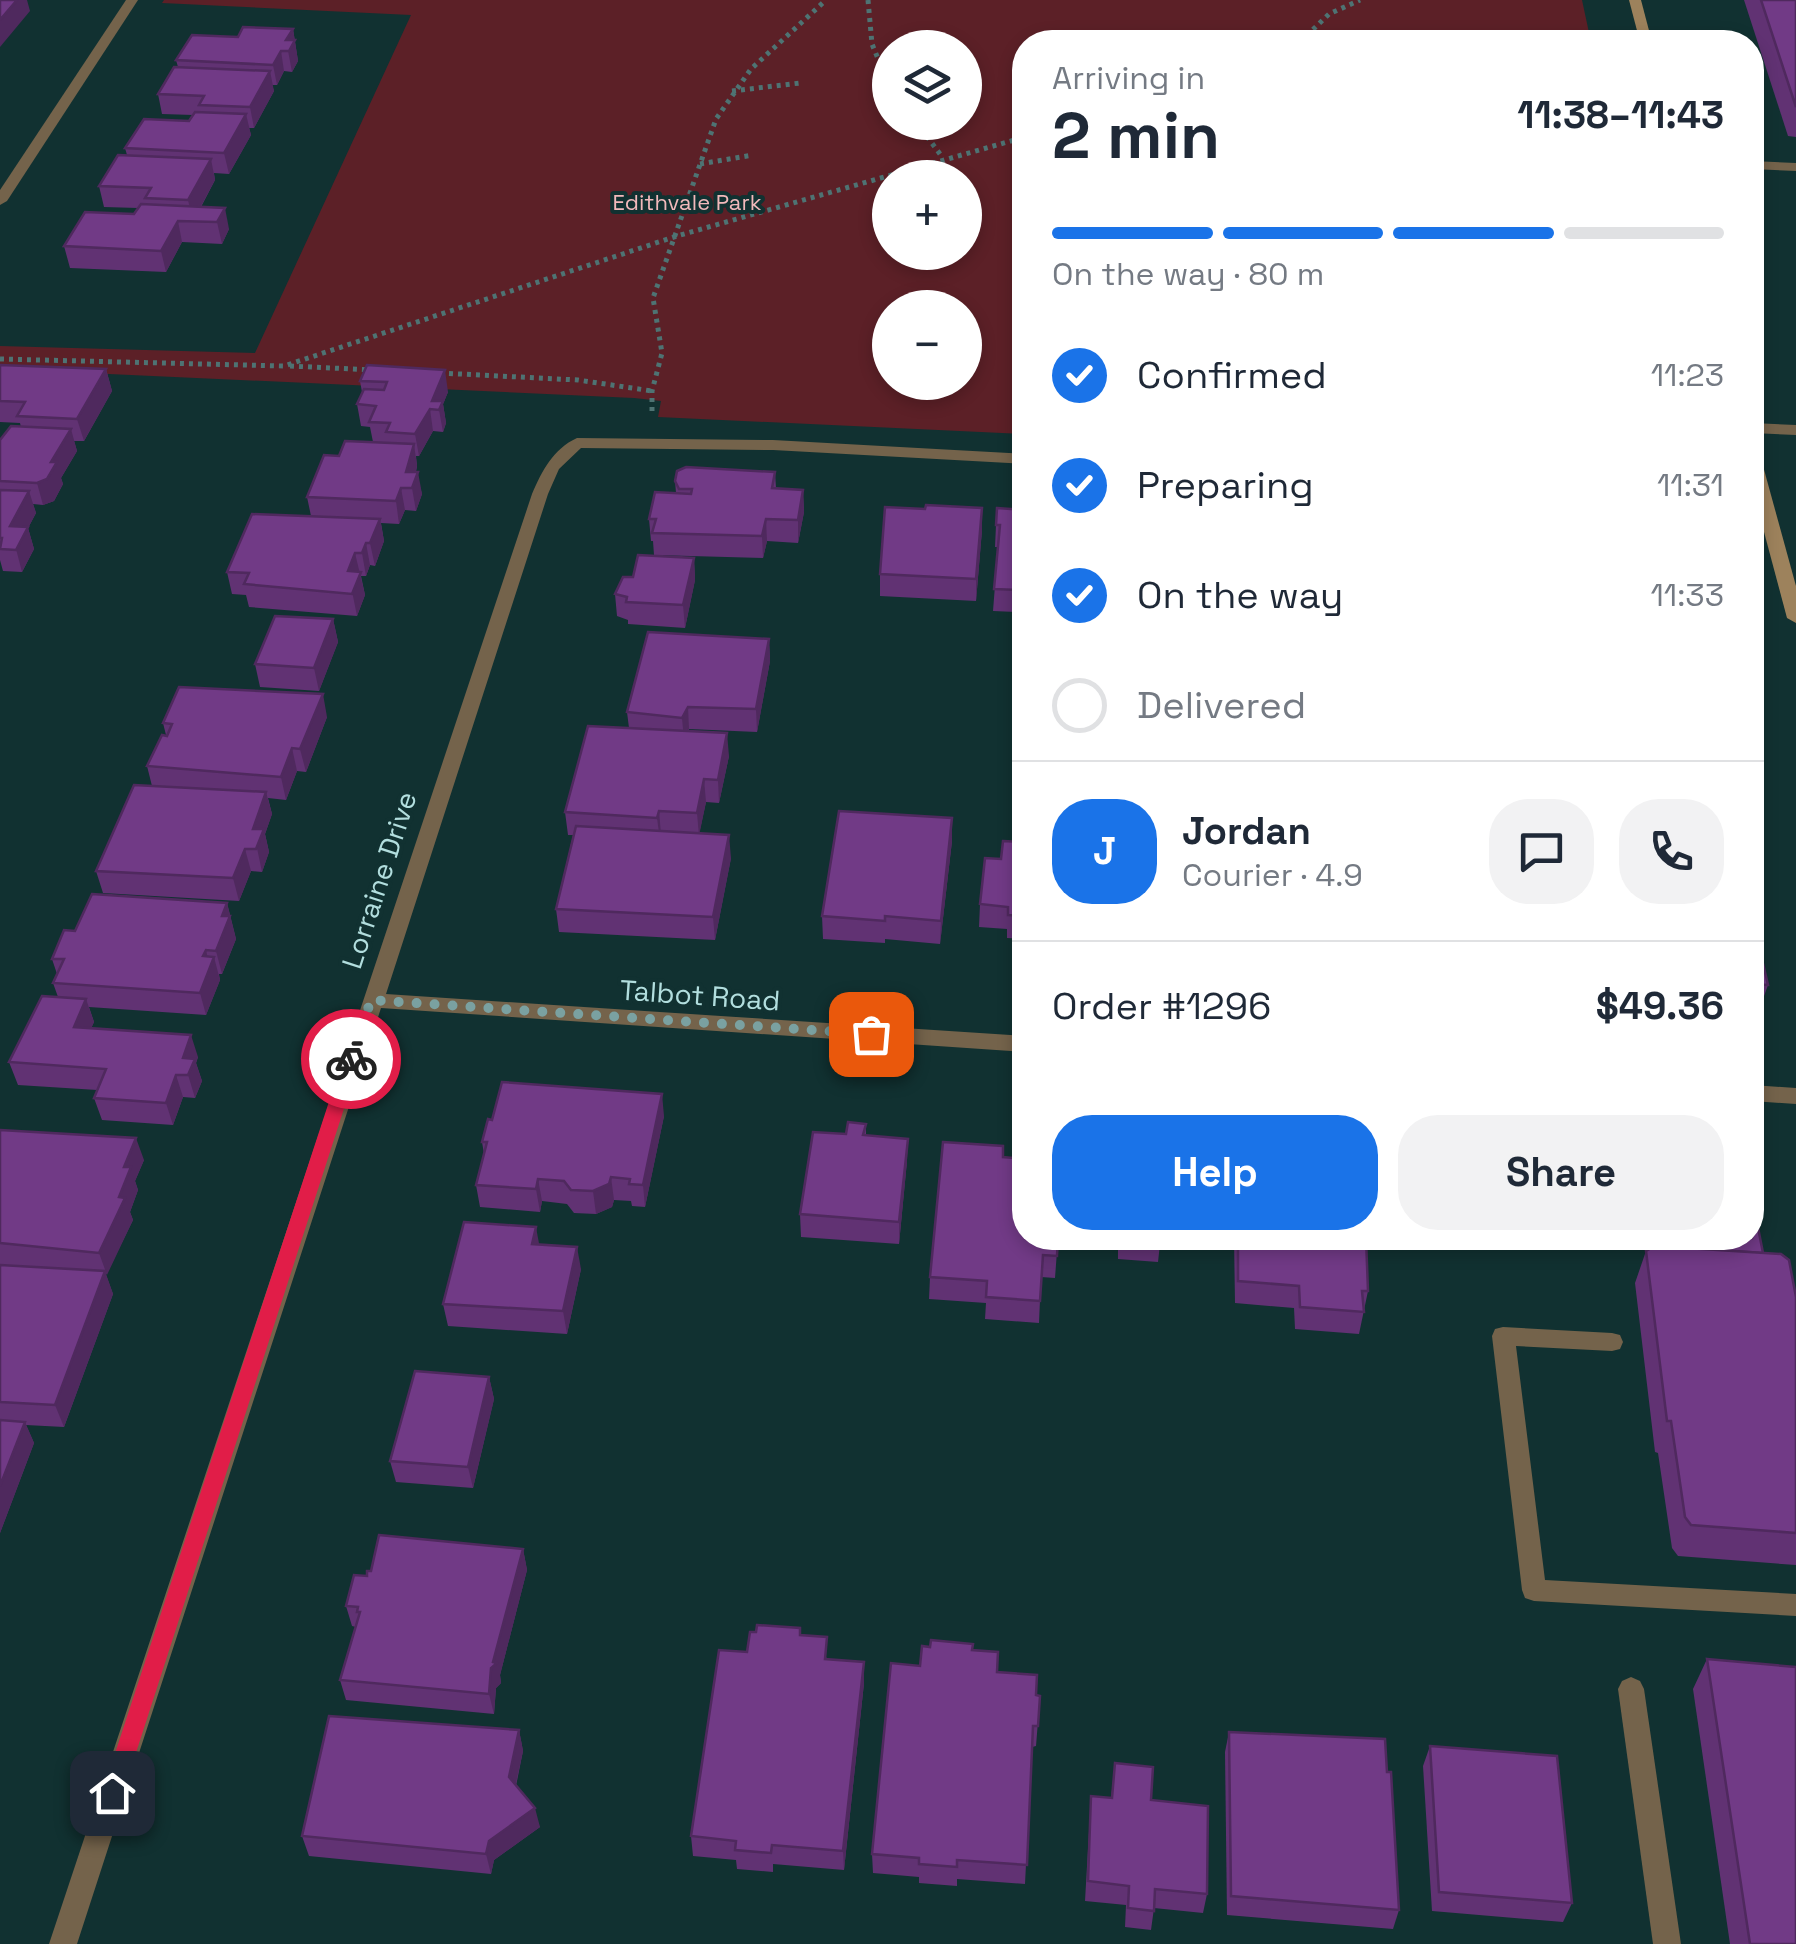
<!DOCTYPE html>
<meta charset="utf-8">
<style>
body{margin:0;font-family:"Space Grotesk",sans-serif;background:#f2f2f3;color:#1f2937;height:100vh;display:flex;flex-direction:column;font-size:38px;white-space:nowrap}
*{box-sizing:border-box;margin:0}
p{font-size:32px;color:#747a83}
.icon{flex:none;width:55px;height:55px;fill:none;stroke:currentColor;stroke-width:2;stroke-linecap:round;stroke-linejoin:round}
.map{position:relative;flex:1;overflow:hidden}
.panel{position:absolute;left:1012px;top:30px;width:752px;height:1220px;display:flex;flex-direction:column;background:#fff;border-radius:40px;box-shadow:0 5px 15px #0003}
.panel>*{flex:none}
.fabs{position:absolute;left:872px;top:30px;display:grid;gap:20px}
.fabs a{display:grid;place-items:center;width:110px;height:110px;border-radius:50%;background:#fff;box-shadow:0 5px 15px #0003;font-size:50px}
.pin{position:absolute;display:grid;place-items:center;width:85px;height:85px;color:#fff;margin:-42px;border-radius:20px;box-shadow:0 5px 15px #0006}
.courier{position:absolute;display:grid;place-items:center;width:100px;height:100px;margin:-50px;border:8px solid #e11d48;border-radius:50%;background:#fff;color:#222;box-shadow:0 2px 12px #0007}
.headline em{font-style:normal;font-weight:800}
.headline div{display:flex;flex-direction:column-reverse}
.headline{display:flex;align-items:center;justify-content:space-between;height:170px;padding:0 40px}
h1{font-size:65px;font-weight:800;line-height:75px}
.bar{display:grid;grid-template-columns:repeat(4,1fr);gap:15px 10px;align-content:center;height:120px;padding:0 40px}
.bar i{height:12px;border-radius:8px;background:#e0e1e3}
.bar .on{background:#1a73e8}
.bar p{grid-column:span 4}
.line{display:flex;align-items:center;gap:25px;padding:0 40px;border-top:2px solid #e0e1e3}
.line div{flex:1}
.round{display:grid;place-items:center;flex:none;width:105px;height:105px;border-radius:40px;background:#f2f2f3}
ol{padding:0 40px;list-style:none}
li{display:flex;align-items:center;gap:30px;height:110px}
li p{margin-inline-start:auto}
li .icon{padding:10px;border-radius:50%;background:#1a73e8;color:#fff;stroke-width:4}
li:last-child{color:#747a83}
li i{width:55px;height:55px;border:5px solid #e0e1e3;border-radius:50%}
.button{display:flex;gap:20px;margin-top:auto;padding:20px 40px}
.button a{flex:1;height:115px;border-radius:40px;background:#1a73e8;color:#fff;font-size:40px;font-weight:800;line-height:115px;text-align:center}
.button a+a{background:#f2f2f3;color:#1f2937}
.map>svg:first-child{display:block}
.green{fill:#5c2027;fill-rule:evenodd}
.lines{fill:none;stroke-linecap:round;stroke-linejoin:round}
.path{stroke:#4e7373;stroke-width:5;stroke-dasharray:4 5;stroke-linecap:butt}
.service{fill:#74634b;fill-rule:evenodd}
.minor{fill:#74634b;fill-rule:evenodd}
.secondary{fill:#9d825c;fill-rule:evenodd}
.wall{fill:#613273}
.shaded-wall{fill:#4f295e}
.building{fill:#713a86;stroke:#4f295e;stroke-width:2.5}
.route{fill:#e11d48}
.done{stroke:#7aa1a1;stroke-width:10;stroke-dasharray:0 18}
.labels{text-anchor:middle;stroke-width:8;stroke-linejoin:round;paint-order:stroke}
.far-park-label{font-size:22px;fill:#f1b9bb;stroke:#113131}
.street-label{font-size:28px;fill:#b2dede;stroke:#113131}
</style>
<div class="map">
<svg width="1796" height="1944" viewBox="0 0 1796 1944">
<rect width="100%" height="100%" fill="#113131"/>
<path class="green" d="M164 0H1582L1591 42H1025V434L658 417 661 401 634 398 0 369V346L255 353 411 15 162 3ZM890 48H965V122H890ZM890 178H965V252H890ZM890 308H965V382H890Z"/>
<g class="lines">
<g class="path">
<path d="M868 0 872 44 890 88"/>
<path d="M1300 42 1329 14 1360 0"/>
<path d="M732 91 800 83"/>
<path d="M916 122 943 158"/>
<path d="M700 164 753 155"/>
<path d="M0 359 284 366 677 236 1025 137"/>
<path d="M290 366 373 370"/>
<path d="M440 373 578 380 652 391"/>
<path d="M652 411V391L662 353 653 298 716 119 751 69 826 0"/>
</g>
<g class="service">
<path d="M1752 423 1796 425V435L1752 433Z"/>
<path d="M1503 1327 1612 1333 1620 1335 1623 1342 1620 1349 1612 1351 1516 1346 1545 1580 1796 1594V1616L1534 1601 1525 1598 1522 1590 1492 1336 1495 1329Z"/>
<path d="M1631 1677 1640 1681 1644 1689 1681 1944H1653L1618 1689 1622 1681Z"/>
</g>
<g class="minor">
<path d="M126 0H138L7 201 0 205V190Z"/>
<path d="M1752 161 1796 163V171L1752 169Z"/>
<path d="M577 438 773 440 1025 454V464L773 450 581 448 559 469 548 494 386 994 1025 1036V1052L381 1008 77 1944H49L532 494C542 471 553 449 577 438Z"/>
<path d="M1752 1085 1796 1088V1104L1752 1101Z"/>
</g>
<g class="secondary">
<path d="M1629 0H1641L1652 42H1640Z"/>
<path d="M1752 450 1760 455 1796 586V623L1787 618 1752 487Z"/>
</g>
</g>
<g class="wall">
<path d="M1744 0H1796V137L1788 136Z"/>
<path d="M293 29 298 61 292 72 284 71 277 85H272L274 91 254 128H249L251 135 229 174 214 173 215 180 201 207 229 229 222 244 182 242 166 272 70 268 64 246 134 214 138 208 104 207 99 186 127 155 125 148 189 121 193 115 162 114 158 94 178 67 176 60 238 37Z"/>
<path d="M1025 163V189H1024L1017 174V164Z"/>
<path d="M0 365 106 369 112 391 84 441H74L77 451 61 478 63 484 54 501 43 505 33 504 36 513 28 528 34 549 22 572 3 571 0 560V440L21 427 20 423 0 422Z"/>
<path d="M367 365 448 392 443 404 446 423 443 432 433 431 419 456H416L417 466 416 472 422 494 416 511 405 510 399 524 381 523 384 541 375 566 370 565 366 576H361L365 595 357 616 249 607 246 595 232 594 227 572 311 516 307 497 339 456 373 442 370 427 361 426 357 404 362 392 360 381Z"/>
<path d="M775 472 776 488 803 490 804 512 798 543 767 541 763 558 654 555 653 541H651L649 519 676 493 675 481Z"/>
<path d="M1025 510V623L1015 622 1016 612 993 611 998 547H995L996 525Z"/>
<path d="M982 530 976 601 880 596V574Z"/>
<path d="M694 558 695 580 685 628 628 624V620L617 616 615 594 633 577Z"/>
<path d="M333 619 338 642 319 691 260 687 255 664Z"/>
<path d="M769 639 770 661 757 732 689 729V731L729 756 719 803 706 802 699 834 731 858 715 940 559 932 556 909 573 835H568L565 812 629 728 627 712Z"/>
<path d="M327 717 306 772 297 771 286 800 268 798 272 814 265 834 269 852 262 872 251 871 239 901 103 893 96 871 152 786 147 766 166 735 163 723Z"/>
<path d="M952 818V841L940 944 885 939V943L823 939 822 916Z"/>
<path d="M1025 842V939L1007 938V929L979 927 980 904 1001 859Z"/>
<path d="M227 903 236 939 222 974H219L220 980 206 1015 89 1007 94 1022 91 1028 198 1057 196 1063 202 1081 195 1098 183 1097 173 1125 102 1120 94 1098 97 1090 18 1085 9 1062 58 997 53 983 57 974 52 959 75 931Z"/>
<path d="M1752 917 1768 985 1753 1027H1752Z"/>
<path d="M664 1116 645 1207 632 1206 631 1201 614 1200 612 1207 596 1214 574 1213 567 1204 542 1201 540 1212 480 1207 476 1185 484 1154 482 1142Z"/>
<path d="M866 1124V1135L907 1161 899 1244 801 1237 800 1214 846 1134Z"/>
<path d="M0 1130 144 1160 135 1181 138 1190 130 1212 133 1220 106 1275 113 1294 64 1427 26 1425 34 1443 0 1533Z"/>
<path d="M1003 1157 1058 1238 1055 1278 1041 1277 1039 1323 985 1319 986 1303 929 1299 930 1277Z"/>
<path d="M1102 1238H1200L1199 1246 1160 1244 1158 1262 1118 1259V1240L1102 1239Z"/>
<path d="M1234 1238H1366L1368 1291 1359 1334 1295 1329 1294 1308 1235 1303Z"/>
<path d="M1678 1238H1752L1796 1297V1565L1678 1556 1672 1548 1658 1453 1655 1452 1635 1283 1646 1251 1680 1247Z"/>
<path d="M539 1244 581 1269 567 1334 448 1326 443 1304Z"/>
<path d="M489 1377 494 1399 473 1488 396 1482 390 1461Z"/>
<path d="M523 1549 527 1570 500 1675 501 1683 496 1688 494 1714 346 1700 340 1680 356 1627 352 1626 346 1606 371 1571Z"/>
<path d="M800 1628 801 1635 828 1659 864 1683 844 1870 773 1864V1872L737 1869 736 1860 693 1856 691 1836 747 1652 756 1632Z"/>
<path d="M973 1650 997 1672 1036 1695 1040 1696 1036 1746 1032 1747 1025 1884 957 1879V1886L919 1883V1877L873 1873 872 1854 920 1666Z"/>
<path d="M1707 1659 1796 1944H1730L1693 1689Z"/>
<path d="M519 1730 523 1751 516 1786 540 1827 494 1860 491 1874 309 1856 302 1836Z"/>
<path d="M1229 1732 1399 1910 1393 1929 1227 1915 1225 1752Z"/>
<path d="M1430 1746 1572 1903 1563 1922 1432 1911 1423 1766Z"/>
<path d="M1115 1763 1151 1800 1207 1894 1203 1913 1154 1908 1151 1930 1125 1927 1126 1905 1085 1901 1091 1796 1111 1798Z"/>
</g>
<g class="shaded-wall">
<path d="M17 0H27L30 11 0 47V20Z"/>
<path d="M293 29 298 61 292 72 286 40Z"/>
<path d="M281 51 284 71 277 85 273 65Z"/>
<path d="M270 71 274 91 254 128 250 107Z"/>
<path d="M246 114 251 135 229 174 224 153Z"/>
<path d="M211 159 215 180 193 221 188 200Z"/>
<path d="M225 208 229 229 222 244 217 222Z"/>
<path d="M178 221 182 242 166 272 161 251Z"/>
<path d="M106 369 112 391 84 441 77 419Z"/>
<path d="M445 370 448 392 443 404 446 423 443 432 439 410 432 401Z"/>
<path d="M430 409 433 431 419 456 415 434Z"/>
<path d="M71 429 77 451 61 478 63 484 54 501 43 505 37 483Z"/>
<path d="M414 444 417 466 412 488 406 472Z"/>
<path d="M418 472 422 494 416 511 412 488Z"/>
<path d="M401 488 405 510 399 524 396 501Z"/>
<path d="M803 490 804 512 798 543V520Z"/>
<path d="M29 491 36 513 28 528 34 549 22 572 10 526Z"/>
<path d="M982 508V530L976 601V579Z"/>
<path d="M380 519 384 541 375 566 370 543Z"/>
<path d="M766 519 767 541 763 558 762 536Z"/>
<path d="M366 543 370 565 366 576 362 553Z"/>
<path d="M355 553 365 595 357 616 348 571Z"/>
<path d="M694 558 695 580 685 628 683 605Z"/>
<path d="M333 619 338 642 319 691 314 668Z"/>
<path d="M769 639 770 661 757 732 756 709Z"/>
<path d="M323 694 327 717 306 772 300 749Z"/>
<path d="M688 707 689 729 684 740 682 718Z"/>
<path d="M727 733 729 756 719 803 718 780Z"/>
<path d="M292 748 297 771 286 800 281 777Z"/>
<path d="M704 779 706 802 699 836 697 813Z"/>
<path d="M266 792 272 814 265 834 269 852 262 872 253 829Z"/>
<path d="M659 811 661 834 660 840 657 818Z"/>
<path d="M952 818V841L940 944 941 921Z"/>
<path d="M729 835 731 858 715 940 713 917Z"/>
<path d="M245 849 251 871 239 901 233 878Z"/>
<path d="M227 903 236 939 222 974 216 951 222 916Z"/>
<path d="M206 950 210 967 214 957 220 980 206 1015 200 993 203 956Z"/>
<path d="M86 999 94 1022 82 1050 74 1027Z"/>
<path d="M191 1035 198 1057 196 1063 202 1081 195 1098 183 1058Z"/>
<path d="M176 1075 183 1097 173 1125 166 1103Z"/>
<path d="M662 1094 664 1116 645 1207 643 1185Z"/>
<path d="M136 1138 144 1160 135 1181 138 1190 130 1212 133 1220 107 1275 99 1253 119 1197 124 1167Z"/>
<path d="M908 1139 907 1161 899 1244V1222Z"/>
<path d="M611 1177 614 1200 612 1207 596 1214 593 1191Z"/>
<path d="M538 1179 542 1201 540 1212 536 1189Z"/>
<path d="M536 1227 540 1249 532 1244Z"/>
<path d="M577 1247 581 1269 567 1334 563 1311Z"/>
<path d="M105 1271 113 1294 64 1427 55 1405Z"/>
<path d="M489 1377 494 1399 473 1488 468 1467Z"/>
<path d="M25 1422 34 1443 0 1533V1486Z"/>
<path d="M523 1549 527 1570 500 1675 501 1683 496 1688 494 1714 489 1694 491 1668Z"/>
<path d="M864 1662V1683L844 1870 843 1851Z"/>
<path d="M519 1730 523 1751 513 1797 509 1777Z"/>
<path d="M535 1808 540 1827 494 1860 491 1874 486 1854 489 1841Z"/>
</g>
<g class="building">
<path d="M0 0H17L0 20Z"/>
<path d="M1761 0H1796V107Z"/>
<path d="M243 27 293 29 286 40H295L289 51H281L273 65 176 60 192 35 238 37Z"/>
<path d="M174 67 270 71 250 107 199 105 204 96 158 94Z"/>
<path d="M195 112 246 114 224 153 125 148 144 119 189 121Z"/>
<path d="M118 155 211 159 188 200 145 198 151 188 99 186Z"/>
<path d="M1025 163V178L1017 164Z"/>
<path d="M141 204 225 208 217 222 178 221 161 251 64 246 85 212 134 214Z"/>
<path d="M0 365 106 369 77 419 17 416 25 402 0 401Z"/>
<path d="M367 365 445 370 432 401H443L439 410 430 409 415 434 386 432 390 423 369 422 376 406 357 404 364 389 384 390 387 382 360 381Z"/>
<path d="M11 426 71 429 51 462H57L47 479 37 483 0 481V440Z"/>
<path d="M345 441 414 444 406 472H418L412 488H401L396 501 307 497 324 455 339 456Z"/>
<path d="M686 467 775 472 772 488 803 490 798 520 766 519 762 536 652 533 656 519H649L655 492 691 494 692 489H679L675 481 677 471Z"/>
<path d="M0 490 29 491 10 526 28 527 16 550 0 549 2 538H0Z"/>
<path d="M926 505 982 508 976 579 880 574 885 507 925 509Z"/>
<path d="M997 508 1025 510V600H1016L1018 590 994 589 1000 525H996Z"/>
<path d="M252 514 380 519 370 543H366L362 553H355L348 571 361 572 352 594 244 584 249 573 227 572Z"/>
<path d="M638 555 694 558 683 605 626 602 627 597 615 594 623 577H633Z"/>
<path d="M275 616 333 619 314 668 255 664Z"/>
<path d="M648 632 769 639 756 709 688 707 682 718 627 712Z"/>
<path d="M179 687 323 694 300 749 292 748 281 777 147 766 162 735 167 736 172 724 163 723Z"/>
<path d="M588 726 727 733 718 780 704 779 697 813 659 811 657 818 565 812Z"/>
<path d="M134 785 266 792 253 829H264L256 849H245L233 878 96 871Z"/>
<path d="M839 811 952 818 941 921 885 916V921L822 916Z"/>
<path d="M576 826 729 835 713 917 556 909Z"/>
<path d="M1003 841 1025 842V916L1008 915V907L980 904 985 858 1001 859Z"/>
<path d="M92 894 227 903 222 916H230L216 951 206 950 203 956 214 957 200 993 53 983 64 959H52L64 930 75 931Z"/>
<path d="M1752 917 1768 985 1752 984Z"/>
<path d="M42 996 86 999 74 1027 191 1035 183 1058 195 1059 188 1075H176L166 1103 94 1098 106 1069 9 1062Z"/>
<path d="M502 1082 662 1094 643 1185 629 1184 630 1179 611 1177 609 1184 593 1191 571 1190 564 1181 538 1179 536 1189 476 1185 487 1142H482L488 1119 492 1120Z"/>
<path d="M848 1122 866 1124 863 1135 908 1139 899 1222 800 1214 813 1132 846 1134Z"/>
<path d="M0 1130 136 1138 124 1167H131L119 1197 125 1198 99 1253 0 1243Z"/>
<path d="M943 1142 1003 1146V1157L1013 1158 1014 1146 1025 1147V1238H1058L1057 1256 1043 1255 1040 1301 986 1297 987 1281 930 1277Z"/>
<path d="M1752 1197 1763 1253 1686 1248 1684 1238H1752Z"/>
<path d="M464 1222 536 1227 532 1244 577 1247 563 1311 443 1304Z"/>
<path d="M1238 1238H1366L1368 1291H1362L1364 1312 1300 1307 1299 1286 1238 1281Z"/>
<path d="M1655 1246 1781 1254 1789 1260 1796 1297V1533L1691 1525 1685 1517 1671 1421H1667L1646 1251Z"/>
<path d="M0 1265 105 1271 55 1405 0 1402Z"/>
<path d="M415 1371 489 1377 468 1467 390 1461Z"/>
<path d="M0 1420 25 1422 0 1486Z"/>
<path d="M379 1535 523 1549 493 1662 497 1663 491 1668 489 1694 340 1680 360 1612H357L358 1607 346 1606 354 1575 367 1576V1571H371Z"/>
<path d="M757 1625 800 1628V1635L827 1637 825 1659 864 1662 843 1851 772 1845 771 1853 735 1850 736 1841 691 1836 719 1650 747 1652 750 1632H756Z"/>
<path d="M931 1640 973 1644 972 1650 998 1652 997 1672 1037 1675 1036 1695 1040 1696 1038 1726H1033L1027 1865 957 1860V1867L919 1864V1858L872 1854 891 1663 920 1666 922 1646 930 1647Z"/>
<path d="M1707 1659 1796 1667V1944H1750Z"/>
<path d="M329 1716 519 1730 509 1777 535 1808 489 1841 486 1854 302 1836Z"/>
<path d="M1229 1732 1385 1739 1387 1772H1391L1399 1910 1231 1896Z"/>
<path d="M1430 1746 1557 1756 1572 1903 1439 1892Z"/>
<path d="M1115 1763 1153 1767 1151 1800 1208 1806 1207 1894 1155 1889 1154 1911 1128 1908 1129 1886 1088 1881 1091 1796 1112 1798Z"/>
</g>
<path class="route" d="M351 1053 360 1059 123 1793 120 1800 112 1803 105 1800 102 1793 343 1059Z"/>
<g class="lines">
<path class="done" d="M351 1059 371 1000 871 1034"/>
</g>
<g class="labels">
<g class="far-park-label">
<text x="687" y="210">Edithvale Park</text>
</g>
<g class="street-label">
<text transform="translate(379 880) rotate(-72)" y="10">Lorraine Drive</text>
<text transform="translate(700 995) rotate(4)" y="10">Talbot Road</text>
</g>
</g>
</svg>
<div class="fabs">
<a><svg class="icon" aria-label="layers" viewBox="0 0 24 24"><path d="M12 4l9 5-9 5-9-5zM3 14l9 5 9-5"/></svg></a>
<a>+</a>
<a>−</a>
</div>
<div class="pin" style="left:871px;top:1034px;background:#ea580c"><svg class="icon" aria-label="bag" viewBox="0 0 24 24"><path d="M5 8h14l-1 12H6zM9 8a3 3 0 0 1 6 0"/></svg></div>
<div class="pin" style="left:112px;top:1793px;background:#1f2937"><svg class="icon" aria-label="home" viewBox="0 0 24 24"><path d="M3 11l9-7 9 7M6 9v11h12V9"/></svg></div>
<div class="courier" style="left:351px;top:1059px"><svg class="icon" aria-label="bike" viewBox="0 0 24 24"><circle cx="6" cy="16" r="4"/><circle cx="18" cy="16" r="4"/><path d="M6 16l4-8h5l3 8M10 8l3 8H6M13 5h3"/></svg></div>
<section class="panel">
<div class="headline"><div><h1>2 min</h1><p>Arriving in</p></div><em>11:38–11:43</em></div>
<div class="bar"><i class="on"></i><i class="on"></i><i class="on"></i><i></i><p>On the way · 80 m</p></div>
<ol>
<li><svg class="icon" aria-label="check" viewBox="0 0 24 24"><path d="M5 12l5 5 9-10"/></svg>Confirmed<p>11:23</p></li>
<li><svg class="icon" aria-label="check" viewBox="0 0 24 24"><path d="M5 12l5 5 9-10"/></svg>Preparing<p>11:31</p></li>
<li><svg class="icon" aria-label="check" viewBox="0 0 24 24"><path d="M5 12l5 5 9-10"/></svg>On the way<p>11:33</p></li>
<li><i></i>Delivered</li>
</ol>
<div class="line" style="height:180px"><b class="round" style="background:#1a73e8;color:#fff">J</b><div><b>Jordan</b><p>Courier · 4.9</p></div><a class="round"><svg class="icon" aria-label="chat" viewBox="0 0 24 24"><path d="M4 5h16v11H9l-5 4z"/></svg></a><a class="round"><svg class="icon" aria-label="phone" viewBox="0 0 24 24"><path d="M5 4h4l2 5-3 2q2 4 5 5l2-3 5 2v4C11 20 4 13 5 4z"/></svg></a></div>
<div class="line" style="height:130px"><div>Order #1296</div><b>$49.36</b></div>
<div class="button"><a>Help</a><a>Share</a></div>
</section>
</div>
